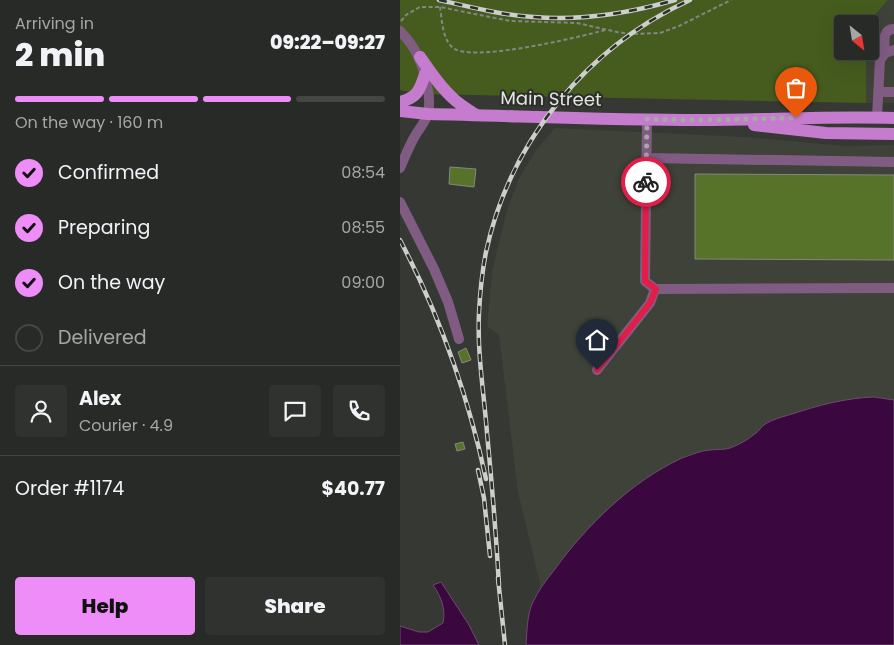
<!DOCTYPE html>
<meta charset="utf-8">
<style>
body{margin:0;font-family:Poppins,sans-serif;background:#30322f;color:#f1f3f6;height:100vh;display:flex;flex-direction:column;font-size:19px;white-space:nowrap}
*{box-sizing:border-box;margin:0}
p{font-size:16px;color:#a5a7a7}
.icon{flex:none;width:28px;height:28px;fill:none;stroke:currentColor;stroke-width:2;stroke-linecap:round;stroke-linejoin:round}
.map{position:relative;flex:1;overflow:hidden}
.sheet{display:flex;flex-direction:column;background:#282a27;width:400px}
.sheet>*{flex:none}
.needle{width:32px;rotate:150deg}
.controls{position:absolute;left:434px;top:15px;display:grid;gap:10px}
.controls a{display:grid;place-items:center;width:45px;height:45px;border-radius:5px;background:#282a27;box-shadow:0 5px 20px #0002,0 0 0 1px #444644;font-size:25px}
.pin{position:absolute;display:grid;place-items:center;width:42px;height:42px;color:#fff;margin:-51px -21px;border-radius:50% 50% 50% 0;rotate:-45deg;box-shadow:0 0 5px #0007}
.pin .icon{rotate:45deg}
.courier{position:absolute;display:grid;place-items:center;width:50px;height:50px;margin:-25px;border:4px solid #e11d48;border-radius:50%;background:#fff;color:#222;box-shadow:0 1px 6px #0007}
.summary em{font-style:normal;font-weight:800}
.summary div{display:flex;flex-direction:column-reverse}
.summary{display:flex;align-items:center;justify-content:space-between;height:85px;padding:0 15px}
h1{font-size:32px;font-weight:800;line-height:38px}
.bar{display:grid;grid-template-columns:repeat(4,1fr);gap:8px 5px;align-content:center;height:60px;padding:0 15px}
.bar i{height:6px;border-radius:4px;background:#444644}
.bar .active{background:#ee8cf8}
.bar p{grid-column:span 4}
.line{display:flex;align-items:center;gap:12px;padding:0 15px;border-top:1px solid #444644}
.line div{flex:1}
.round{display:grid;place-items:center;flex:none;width:52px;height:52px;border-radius:5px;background:#30322f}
ol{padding:0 15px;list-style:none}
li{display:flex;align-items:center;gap:15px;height:55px}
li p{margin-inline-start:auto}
li .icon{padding:5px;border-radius:50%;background:#ee8cf8;color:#111;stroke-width:4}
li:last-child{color:#a5a7a7}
li i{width:28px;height:28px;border:2px solid #444644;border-radius:50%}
.button{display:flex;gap:10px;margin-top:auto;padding:10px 15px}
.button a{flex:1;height:58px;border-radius:5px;background:#ee8cf8;color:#111;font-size:20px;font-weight:800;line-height:58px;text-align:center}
.button a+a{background:#30322f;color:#f1f3f6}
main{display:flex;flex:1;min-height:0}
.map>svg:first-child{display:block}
.built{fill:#3e4238}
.green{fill:#455c1e}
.water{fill:#3a083f;stroke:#6d4b70}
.building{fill:#577229;stroke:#858783}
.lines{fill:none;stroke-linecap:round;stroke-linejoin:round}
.path{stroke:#848683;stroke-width:2;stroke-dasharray:4 2.5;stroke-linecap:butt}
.minor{stroke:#805c83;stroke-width:10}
.major{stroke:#c67cce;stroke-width:12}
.rail-casing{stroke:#cdcfcc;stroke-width:4.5}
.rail{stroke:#2c2e2a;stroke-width:2.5;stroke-dasharray:8;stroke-linecap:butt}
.done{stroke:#a8a9a6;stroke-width:5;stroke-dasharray:0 9}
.route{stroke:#e11d48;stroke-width:6}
.labels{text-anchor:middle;stroke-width:4;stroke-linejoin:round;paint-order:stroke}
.street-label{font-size:18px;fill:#e5e6e4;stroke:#2c2e2a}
</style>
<main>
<section class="sheet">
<div class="summary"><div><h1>2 min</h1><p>Arriving in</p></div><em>09:22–09:27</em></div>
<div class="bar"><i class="active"></i><i class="active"></i><i class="active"></i><i></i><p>On the way · 160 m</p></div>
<ol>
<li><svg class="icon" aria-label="check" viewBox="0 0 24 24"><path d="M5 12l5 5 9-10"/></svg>Confirmed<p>08:54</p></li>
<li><svg class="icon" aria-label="check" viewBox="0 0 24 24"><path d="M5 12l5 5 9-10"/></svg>Preparing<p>08:55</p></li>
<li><svg class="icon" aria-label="check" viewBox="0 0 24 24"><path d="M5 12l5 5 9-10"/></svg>On the way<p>09:00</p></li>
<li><i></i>Delivered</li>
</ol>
<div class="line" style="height:90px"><a class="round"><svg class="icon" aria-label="person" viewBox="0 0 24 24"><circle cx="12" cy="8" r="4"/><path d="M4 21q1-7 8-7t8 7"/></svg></a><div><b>Alex</b><p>Courier · 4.9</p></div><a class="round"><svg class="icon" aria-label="chat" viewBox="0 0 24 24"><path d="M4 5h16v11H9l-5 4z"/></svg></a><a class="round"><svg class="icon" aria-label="phone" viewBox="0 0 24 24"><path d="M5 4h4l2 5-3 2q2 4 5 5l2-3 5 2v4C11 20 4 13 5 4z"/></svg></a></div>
<div class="line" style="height:65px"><div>Order #1174</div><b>$40.77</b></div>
<div class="button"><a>Help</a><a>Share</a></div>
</section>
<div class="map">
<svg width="494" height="645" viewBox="0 0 494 645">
<rect width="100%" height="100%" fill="#363834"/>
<g class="built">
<path d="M488 0H494V103H466V51H470V24L467 23Z"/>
<path d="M155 128 344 137 444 146 494 145V400L474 397 457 398 410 408 373 420 364 425 356 434 344 441 330 448 262 469 243 481 225 495 207 511 162 559 141 588 118 492 99 335 87 326 92 273 103 226 110 201 120 177 136 150Z"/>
</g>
<path class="green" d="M0 0H488L467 24H442V51H466V103L23 94 0 90Z"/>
<g class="water">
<path d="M474 397 494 400V645H126C127 632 127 616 132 604 138 591 146 580 155 569 187 525 232 481 282 458 291 455 302 450 311 450 318 449 324 450 330 448 339 445 349 439 356 433 359 431 361 427 364 425 372 419 383 417 392 414 419 405 446 398 474 397Z"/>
<path d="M41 582 69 625 79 645H0V626L19 632H28L43 623C46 608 41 597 33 585Z"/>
</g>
<g class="building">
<path d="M50 167 76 169 74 187 49 184Z"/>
<path d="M295 174 494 175V260L295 259Z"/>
<path d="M66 348 71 360 62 363 58 352Z"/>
<path d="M63 442 65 449 57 451 55 444Z"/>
</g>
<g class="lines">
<g class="path">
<path d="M40 7C42 19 42 38 52 47 68 64 180 37 205 30"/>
<path d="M1 21 6 15 20 7H40L110 21 177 23 217 32 231 34 260 33 279 26 331 0"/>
</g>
<g class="minor">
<path d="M0 31C16 47 23 64 27 86 29 94 30 104 28 113 26 121 19 129 15 136 9 146 5 157 0 168"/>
<path d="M485 53C485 44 481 29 494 29"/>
<path d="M479 92H494"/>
<path d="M477 117 480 60 485 53 494 50"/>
<path d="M247 119 245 281 255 289 494 288"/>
<path d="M246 158 494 162"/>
<path d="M0 202 34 269 48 302 59 339"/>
<path d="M197 370 250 303 255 289"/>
</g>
<g class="major">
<path d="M20 57C31 73 42 89 56 101 62 106 69 110 76 115"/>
<path d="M0 102C17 98 20 90 25 74"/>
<path d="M0 111 28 114C119 116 210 120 301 120 365 120 430 116 494 118"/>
<path d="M354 125 426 133 494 134"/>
</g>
<g class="rail-casing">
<g id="rail">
<path d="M39 0C70 7 102 15 134 17 181 21 230 13 275 0"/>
<path d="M0 240C40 316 68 395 86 479"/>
<path d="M78 470 84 498 90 556"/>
<path d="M98 578 105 645"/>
<path d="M99 585C96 534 92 484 87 433 84 393 77 353 79 313 80 293 82 272 86 252 110 141 187 47 290 0"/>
</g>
</g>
<use href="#rail" class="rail"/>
</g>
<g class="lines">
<path class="done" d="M246 182 247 119 302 120 396 118"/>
<path class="route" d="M197 370 250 303 256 289 245 281 246 182"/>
</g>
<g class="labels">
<g class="street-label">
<text transform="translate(151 99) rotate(1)" y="6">Main Street</text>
</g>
</g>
</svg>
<div class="controls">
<a><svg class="needle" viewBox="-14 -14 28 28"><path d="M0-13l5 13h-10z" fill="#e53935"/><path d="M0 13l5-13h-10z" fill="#a5a7a7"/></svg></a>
</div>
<div class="pin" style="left:396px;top:118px;background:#ea580c"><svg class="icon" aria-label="bag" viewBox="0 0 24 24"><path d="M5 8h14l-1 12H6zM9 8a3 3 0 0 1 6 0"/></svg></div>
<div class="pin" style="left:197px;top:370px;background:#1f2937"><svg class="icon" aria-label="home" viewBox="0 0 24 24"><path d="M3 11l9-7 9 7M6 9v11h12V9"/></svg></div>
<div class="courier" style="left:246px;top:182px"><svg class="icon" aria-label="bike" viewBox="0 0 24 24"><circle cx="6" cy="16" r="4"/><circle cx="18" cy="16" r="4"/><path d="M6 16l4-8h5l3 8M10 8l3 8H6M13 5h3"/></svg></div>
</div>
</main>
